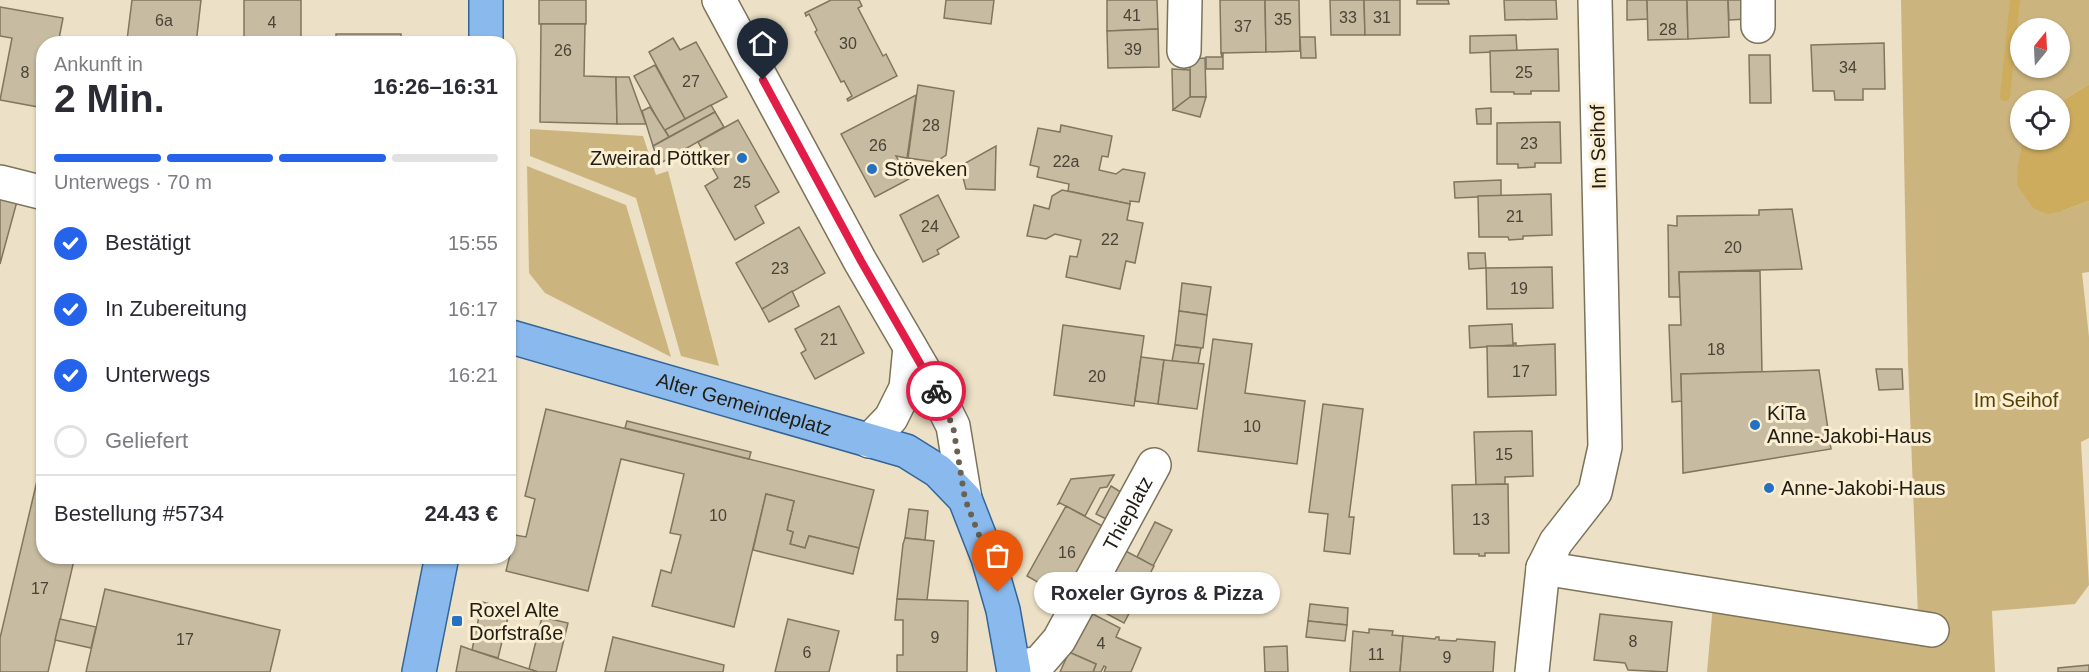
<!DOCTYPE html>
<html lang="de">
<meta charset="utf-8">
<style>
body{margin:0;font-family:Arial,sans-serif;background:#f7f7f7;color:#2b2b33;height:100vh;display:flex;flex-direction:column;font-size:22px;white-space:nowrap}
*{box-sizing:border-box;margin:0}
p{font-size:20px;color:#7c7c81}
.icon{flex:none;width:33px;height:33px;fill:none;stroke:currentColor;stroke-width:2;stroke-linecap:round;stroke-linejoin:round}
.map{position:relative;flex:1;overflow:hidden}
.sheet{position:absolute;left:36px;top:36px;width:480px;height:528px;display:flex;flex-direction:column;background:#fff;border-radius:24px;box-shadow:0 2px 4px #0004}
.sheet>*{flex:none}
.needle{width:39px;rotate:18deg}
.controls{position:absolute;left:2010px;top:18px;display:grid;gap:12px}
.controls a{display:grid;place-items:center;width:60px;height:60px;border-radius:50%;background:#fff;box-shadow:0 2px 4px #0004;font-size:30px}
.pin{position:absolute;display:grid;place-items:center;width:51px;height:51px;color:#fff;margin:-62px -26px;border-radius:50% 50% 50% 0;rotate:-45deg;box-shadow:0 0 6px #0007}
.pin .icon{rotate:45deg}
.courier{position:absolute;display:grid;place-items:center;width:60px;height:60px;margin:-30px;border:4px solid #e11d48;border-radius:50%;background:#fff;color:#222;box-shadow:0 2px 8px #0007}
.bubble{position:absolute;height:42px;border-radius:21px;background:#fff;box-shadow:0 2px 4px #0004;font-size:20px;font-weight:700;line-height:42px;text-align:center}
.overview em{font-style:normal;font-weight:700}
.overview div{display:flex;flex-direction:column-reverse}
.overview{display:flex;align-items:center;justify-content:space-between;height:102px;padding:0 18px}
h1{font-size:39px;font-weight:700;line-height:45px}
.bar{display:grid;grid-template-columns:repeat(4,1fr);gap:9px 6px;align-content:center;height:72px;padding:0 18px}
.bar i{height:8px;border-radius:4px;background:#e1e1e2}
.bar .selected{background:#2563eb}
.bar p{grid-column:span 4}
.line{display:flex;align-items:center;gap:15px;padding:0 18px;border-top:2px solid #e1e1e2}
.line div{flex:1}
ol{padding:0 18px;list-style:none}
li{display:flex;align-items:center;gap:18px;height:66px}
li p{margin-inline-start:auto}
li .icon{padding:6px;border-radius:50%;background:#2563eb;color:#fff;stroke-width:4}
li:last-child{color:#7c7c81}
li i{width:33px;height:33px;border:3px solid #e1e1e2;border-radius:50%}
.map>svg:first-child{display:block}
.green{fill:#ccb47e;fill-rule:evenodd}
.water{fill:#cdac5e}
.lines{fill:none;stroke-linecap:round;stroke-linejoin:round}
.stream{stroke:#cdac5e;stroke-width:10}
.building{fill:#c7bba1;stroke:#81765e;stroke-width:1.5}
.minor-casing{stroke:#7d735a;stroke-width:36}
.major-casing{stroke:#336599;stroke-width:36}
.minor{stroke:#fff;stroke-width:33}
.major{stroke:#8abaed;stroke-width:33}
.done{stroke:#686252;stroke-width:6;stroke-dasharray:0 10.8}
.route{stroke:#e11d48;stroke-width:8}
.poi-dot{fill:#2371c0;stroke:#faeed3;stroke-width:2}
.labels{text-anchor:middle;stroke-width:6;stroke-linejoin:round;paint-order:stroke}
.number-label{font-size:16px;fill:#4a4436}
.street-label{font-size:20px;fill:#211d13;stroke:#faeed3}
.poi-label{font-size:20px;fill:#211d13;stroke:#faeed3;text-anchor:start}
.park-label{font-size:20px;fill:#574100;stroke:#faeed3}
</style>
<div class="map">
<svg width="2089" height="672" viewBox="0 0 2089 672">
<rect width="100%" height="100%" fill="#ece1c6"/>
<g class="green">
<path d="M1901 0H2089V84L2060 102 2020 100V140H2023L2022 142 2062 211 2089 201V272L2082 273 2089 337V438L2081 442 2089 585 2075 604 1992 611 1995 672H1707L1715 582 1918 616 1908 363ZM2020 28H2060V68H2020Z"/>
<path d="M530 129 643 136 656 175 668 171 719 366 681 356 636 198 530 156Z"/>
<path d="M527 166 626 205 671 357 545 293 529 273Z"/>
</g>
<path class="water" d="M2089 84V201L2062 211 2048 214 2034 209 2017 185 2018 165 2023 140H2060V102Z"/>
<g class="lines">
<path class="stream" d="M2005 96 2015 0"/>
</g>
<g class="building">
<path d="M132 0H201L196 44H154L127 40Z"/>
<rect x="244" y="0" width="57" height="44"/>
<rect x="539" y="0" width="47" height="24"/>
<path d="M831 0H859L862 6 858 8 883 56 886 54 897 76 848 101 847 99 852 96 844 81 841 82 815 32 817 30 809 14 806 16 805 13Z"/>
<path d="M946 0H994L991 24 944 18Z"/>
<path d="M1107 0H1157L1158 29 1107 31Z"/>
<path d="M1220 0H1265L1266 52 1221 53Z"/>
<path d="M1265 0H1299L1300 51 1266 52Z"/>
<path d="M1330 0H1364L1365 35H1331Z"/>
<path d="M1364 0H1400V35H1365Z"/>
<path d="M1417 0H1448L1449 4H1417Z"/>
<path d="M1504 0H1556L1557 19 1505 20Z"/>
<path d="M1627 0H1647L1648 19 1627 20Z"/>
<path d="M1647 0H1687L1688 39 1648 40Z"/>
<path d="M1687 0H1728L1729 37 1688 39Z"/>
<path d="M1728 0H1747V19L1729 20Z"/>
<path d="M0 7 63 18 58 44H44V108L0 100 12 38 0 36Z"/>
<path d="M541 24H585L584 76 616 77 617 124 540 122Z"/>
<path d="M1158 29 1159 67 1108 68 1107 31Z"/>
<rect x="336" y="34" width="65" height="10"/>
<path d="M1516 35 1517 51 1470 53V36Z"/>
<path d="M1300 37H1315L1316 58H1301Z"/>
<path d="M673 38 680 50 696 42 727 97 685 119 649 52Z"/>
<path d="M1884 43 1885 89H1863V100H1835L1834 91H1813L1811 45Z"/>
<path d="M1558 49 1559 91H1531V94H1514V92H1491L1490 51Z"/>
<path d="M1221 53H1223V69H1206V57H1222Z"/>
<path d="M1749 55H1770L1771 103H1750Z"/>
<path d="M1205 58 1206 97H1190V59Z"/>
<path d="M655 65 685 119 664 131 634 76Z"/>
<path d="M1172 69 1190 70V97L1173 110Z"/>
<path d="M616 77H629L646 124H617Z"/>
<path d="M918 85 954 91 946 155 936 162 908 158Z"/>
<path d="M916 95 907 158 896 156 909 179 875 197 841 134Z"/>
<path d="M1190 97H1206L1200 117 1173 110Z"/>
<path d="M711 105 715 112 669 137 665 130Z"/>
<path d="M650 107 669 137 653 146 642 111Z"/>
<path d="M1491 108V124H1477L1476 109Z"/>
<path d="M715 112 724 127 659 164 653 146Z"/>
<path d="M738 120 779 192 755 206 764 223 735 240 705 186 718 178 698 142Z"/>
<path d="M1560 122 1561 163H1535V167L1518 168V164H1497V123Z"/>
<path d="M1061 125 1112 136 1108 157 1102 156 1099 170 1116 174 1123 169 1145 173 1139 202 1130 201V204L1068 191 1069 184 1037 177 1039 167 1030 165 1038 128 1060 132Z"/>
<path d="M996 146 995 190 966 189 960 166Z"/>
<path d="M1501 180V196L1455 198 1454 182Z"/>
<path d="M0 189 19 194 0 264Z"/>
<path d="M1062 190 1130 204 1127 220 1143 223 1135 263 1126 261 1120 289 1066 277 1070 256 1077 257 1081 240 1055 234 1046 239 1027 236 1034 205 1049 209 1052 196Z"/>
<path d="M1551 194 1552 235 1523 236V239L1509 240 1508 237H1479L1478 196Z"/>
<path d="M938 195 959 237 937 250 939 254 923 262 900 215Z"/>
<path d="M1792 209 1802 269 1679 272 1680 297H1669L1668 225 1677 226V216L1759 215V210Z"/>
<path d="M799 227 825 273 762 309 736 263Z"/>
<path d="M1468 253H1485L1486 268 1469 269Z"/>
<path d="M1552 267 1553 308 1487 309 1486 268Z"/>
<path d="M1760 271 1762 372 1681 374 1682 401 1672 402 1669 325H1681L1679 272Z"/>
<path d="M1182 283 1211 287 1207 315 1179 311Z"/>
<path d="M792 291 799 306 769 322 762 309Z"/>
<path d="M839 306 864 353 815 379 801 353 806 350 795 329Z"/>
<path d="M1179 311 1207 315 1203 348 1175 345Z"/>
<path d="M1512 324 1513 345 1470 348 1469 326Z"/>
<path d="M1063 325 1144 336 1134 406 1054 395Z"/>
<path d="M1213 339 1252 344 1245 393 1305 401 1297 464 1198 451Z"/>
<path d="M1514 343H1516V346L1555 344 1556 395 1488 397 1487 346H1514Z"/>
<path d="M1175 345 1201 348 1198 364 1172 361Z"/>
<path d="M1141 357 1164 360 1158 404 1135 401Z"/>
<path d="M1164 360 1204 364 1197 409 1158 404Z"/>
<path d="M1876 369H1902L1903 389 1879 390Z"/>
<path d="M1819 370 1831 449 1683 473 1681 374Z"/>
<path d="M1323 404 1363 409 1349 517H1354L1350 554 1324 551 1328 514 1309 512Z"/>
<path d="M546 409 874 490 859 548 809 536 805 548 790 544 793 532 787 530 794 501 766 494 734 627 652 606 661 570 671 573 681 535 670 533 684 474 621 459 588 591 506 571 515 535 526 537 535 499 525 496Z"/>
<path d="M627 421 751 452 749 459 625 428Z"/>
<path d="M1532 431 1533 476 1505 477V484L1476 485 1474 432Z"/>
<path d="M44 451V556H75L48 672H0V638Z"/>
<path d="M1114 475 1107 487 1100 488 1085 516 1060 503 1058 504 1071 479Z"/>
<path d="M1508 484 1509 553H1485V556H1479V554H1454L1452 485Z"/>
<path d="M1111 486 1124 494 1110 521 1096 514Z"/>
<path d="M766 494 794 501 787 530 793 532 790 544 805 548 809 536 859 548 853 574 753 550Z"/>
<path d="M1066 506 1106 528 1067 599 1027 576Z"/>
<path d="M909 509 928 511 925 540 905 538Z"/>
<path d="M1155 522 1172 530 1153 566 1137 557Z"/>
<path d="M905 538 934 541 927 600 897 599 903 544Z"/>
<path d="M1120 548 1154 566 1124 623 1090 605Z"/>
<path d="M105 589 280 630 270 672H86Z"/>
<path d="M897 599 968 601 967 672H897V655H903V620H895Z"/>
<path d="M482 602 510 609 498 658 472 650Z"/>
<path d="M1310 604 1348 608 1347 625 1308 621Z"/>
<path d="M1087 611 1120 628 1116 637 1141 648 1131 672H1104L1106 667 1104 666 1101 672H1093L1096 664 1068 652Z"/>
<path d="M1600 614 1672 622 1667 672 1628 670 1625 663 1594 660Z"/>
<path d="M542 617 568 623 556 672H538L529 669Z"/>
<path d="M60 619 96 627 91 648 55 640Z"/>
<path d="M788 619 839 631 829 672H775Z"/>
<path d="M1308 621 1347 625 1345 641 1306 637Z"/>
<path d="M1369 629 1393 631 1392 635 1403 636 1400 672H1350L1353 631 1369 633Z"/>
<path d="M1403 636 1435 639 1436 637H1439V640L1456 641 1457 639 1495 642 1493 672H1400Z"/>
<path d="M613 637 724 665 723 672H605Z"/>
<path d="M461 646 472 650 538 672H456Z"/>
<path d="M1287 646 1288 672H1265L1264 647Z"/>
<path d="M1069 652 1096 664 1093 672H1060Z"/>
<path d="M2089 665V672H2058V668Z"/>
</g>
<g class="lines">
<g class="minor-casing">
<g id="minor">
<path d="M719 0 860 261 934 388 953 426 965 499"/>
<path d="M1758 0V26"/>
<path d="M1184 51 1185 0"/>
<path d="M0 182 44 193"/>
<path d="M869 441 891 418 906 388 910 347"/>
<path d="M1543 568 1932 630"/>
<path id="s1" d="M1014 668 1039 663 1059 640 1154 465"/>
<path d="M1532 672 1543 568 1556 542 1595 492 1605 447 1595 0"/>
</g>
</g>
<g class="major-casing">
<g id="major">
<path d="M486 44V0"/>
<path id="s2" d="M508 336 906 451 938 471 965 499 988 558 1003 610 1014 672"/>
<path d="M419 672 442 556"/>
</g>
</g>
<use href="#minor" class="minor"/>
<use href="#major" class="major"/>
</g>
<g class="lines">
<path class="done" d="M936 391 953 426 965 499 988 558 998 592"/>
<path class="route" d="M763 80 861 261 936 391"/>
</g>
<g class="poi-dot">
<circle cx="742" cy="158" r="6"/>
<circle cx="872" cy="169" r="6"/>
<circle cx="1755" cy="425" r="6"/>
<circle cx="1769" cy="488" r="6"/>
<rect x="451" y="615" width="12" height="12" rx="3"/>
</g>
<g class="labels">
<g class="number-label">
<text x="1132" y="21">41</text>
<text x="1348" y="23">33</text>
<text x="1382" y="23">31</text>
<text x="1283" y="25">35</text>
<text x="164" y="26">6a</text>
<text x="272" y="28">4</text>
<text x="1243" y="32">37</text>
<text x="1668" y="35">28</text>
<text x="848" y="49">30</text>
<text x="1133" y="55">39</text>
<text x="563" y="56">26</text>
<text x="1848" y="73">34</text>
<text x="25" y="78">8</text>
<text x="1524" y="78">25</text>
<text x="691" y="87">27</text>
<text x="931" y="131">28</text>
<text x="1529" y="149">23</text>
<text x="878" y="151">26</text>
<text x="1066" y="167">22a</text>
<text x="742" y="188">25</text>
<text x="1515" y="222">21</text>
<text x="930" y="232">24</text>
<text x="1110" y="245">22</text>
<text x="1733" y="253">20</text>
<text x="780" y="274">23</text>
<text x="1519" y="294">19</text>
<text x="829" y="345">21</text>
<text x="1716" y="355">18</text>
<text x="1521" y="377">17</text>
<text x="1097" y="382">20</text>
<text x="1252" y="432">10</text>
<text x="1504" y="460">15</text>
<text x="718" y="521">10</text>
<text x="1481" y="525">13</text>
<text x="1067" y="558">16</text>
<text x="40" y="594">17</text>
<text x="935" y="643">9</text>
<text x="185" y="645">17</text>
<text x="1633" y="647">8</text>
<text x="1101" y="649">4</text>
<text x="807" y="658">6</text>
<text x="1376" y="660">11</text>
<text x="1447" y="663">9</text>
</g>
<g class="street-label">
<text transform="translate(1598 147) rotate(-91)" y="7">Im Seihof</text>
<text dy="7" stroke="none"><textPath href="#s2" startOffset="246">Alter Gemeindeplatz</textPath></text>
<text dy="7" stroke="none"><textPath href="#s1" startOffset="200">Thieplatz</textPath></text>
</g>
<g class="poi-label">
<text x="730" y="165" text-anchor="end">Zweirad Pöttker</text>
<text x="884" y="176">Stöveken</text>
<text x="1767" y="420">KiTa<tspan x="1767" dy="23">Anne-Jakobi-Haus</tspan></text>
<text x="1781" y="495">Anne-Jakobi-Haus</text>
<text x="469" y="617">Roxel Alte<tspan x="469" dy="23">Dorfstraße</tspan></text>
</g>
<g class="park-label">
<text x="2016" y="407">Im Seihof</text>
</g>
</g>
</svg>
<div class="controls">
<a><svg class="needle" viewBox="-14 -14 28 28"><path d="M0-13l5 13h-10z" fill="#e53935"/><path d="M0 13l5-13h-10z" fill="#7c7c81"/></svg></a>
<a><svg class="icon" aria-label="locate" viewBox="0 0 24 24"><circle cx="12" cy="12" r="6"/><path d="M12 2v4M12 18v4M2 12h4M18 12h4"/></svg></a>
</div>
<div class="pin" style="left:998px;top:592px;background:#ea580c"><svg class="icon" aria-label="bag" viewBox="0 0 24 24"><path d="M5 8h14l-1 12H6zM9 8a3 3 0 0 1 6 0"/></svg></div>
<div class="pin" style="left:763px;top:80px;background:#1f2937"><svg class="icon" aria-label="home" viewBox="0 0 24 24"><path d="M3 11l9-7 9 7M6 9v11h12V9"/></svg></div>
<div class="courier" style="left:936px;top:391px"><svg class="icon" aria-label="bike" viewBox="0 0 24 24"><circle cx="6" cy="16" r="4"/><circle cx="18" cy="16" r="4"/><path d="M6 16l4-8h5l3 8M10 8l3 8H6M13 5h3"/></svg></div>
<div class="bubble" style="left:1034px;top:572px;width:246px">Roxeler Gyros &amp; Pizza</div>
<section class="sheet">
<div class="overview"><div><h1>2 Min.</h1><p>Ankunft in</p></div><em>16:26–16:31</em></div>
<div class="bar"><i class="selected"></i><i class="selected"></i><i class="selected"></i><i></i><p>Unterwegs · 70 m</p></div>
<ol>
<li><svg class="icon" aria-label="check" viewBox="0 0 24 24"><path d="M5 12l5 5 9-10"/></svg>Bestätigt<p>15:55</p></li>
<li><svg class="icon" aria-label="check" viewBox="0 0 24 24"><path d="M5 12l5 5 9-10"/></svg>In Zubereitung<p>16:17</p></li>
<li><svg class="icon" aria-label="check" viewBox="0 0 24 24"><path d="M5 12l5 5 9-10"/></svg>Unterwegs<p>16:21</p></li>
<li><i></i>Geliefert</li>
</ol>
<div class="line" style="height:78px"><div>Bestellung #5734</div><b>24.43 €</b></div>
</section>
</div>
